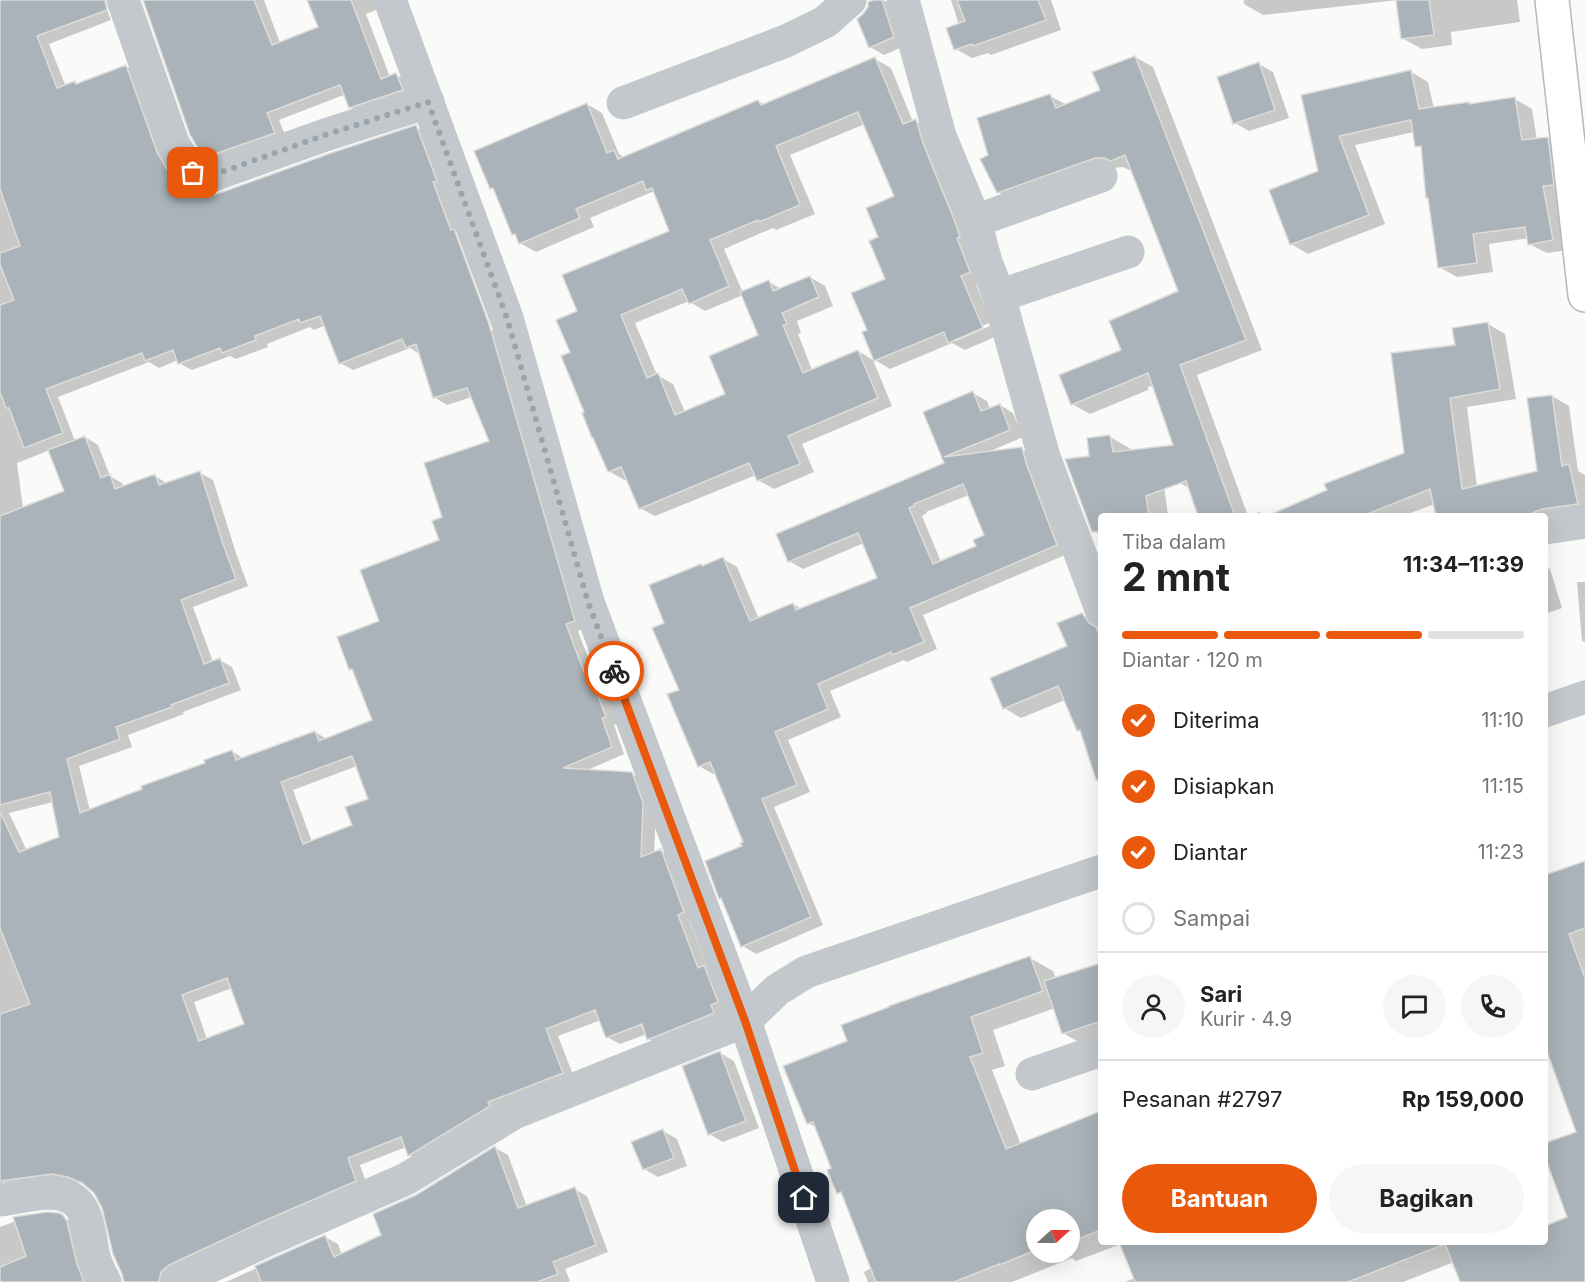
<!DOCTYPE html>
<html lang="id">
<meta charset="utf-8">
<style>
body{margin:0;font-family:Inter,sans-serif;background:#f6f6f6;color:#222;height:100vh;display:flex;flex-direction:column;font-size:22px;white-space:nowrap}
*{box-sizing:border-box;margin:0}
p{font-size:20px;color:#767676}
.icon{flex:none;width:33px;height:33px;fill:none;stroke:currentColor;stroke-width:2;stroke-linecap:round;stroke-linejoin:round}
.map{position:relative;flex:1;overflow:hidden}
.sheet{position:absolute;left:1098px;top:513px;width:450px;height:732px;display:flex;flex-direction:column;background:#fff;border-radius:6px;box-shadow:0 6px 24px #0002}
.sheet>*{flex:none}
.needle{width:39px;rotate:69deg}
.tools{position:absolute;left:1026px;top:1209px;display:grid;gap:12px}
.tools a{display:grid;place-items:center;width:54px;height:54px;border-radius:50%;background:#fff;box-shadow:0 6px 24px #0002;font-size:30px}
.pin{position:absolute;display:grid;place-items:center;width:51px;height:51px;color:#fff;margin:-26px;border-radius:12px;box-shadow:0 3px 9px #0006}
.courier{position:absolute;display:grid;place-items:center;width:60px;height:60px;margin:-30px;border:4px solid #ea580c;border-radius:50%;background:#fff;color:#222;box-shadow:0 2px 8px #0007}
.summary em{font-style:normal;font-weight:700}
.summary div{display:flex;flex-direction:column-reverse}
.summary{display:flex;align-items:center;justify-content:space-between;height:102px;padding:0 24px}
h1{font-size:39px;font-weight:700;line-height:45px}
.bar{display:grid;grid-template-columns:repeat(4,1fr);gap:9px 6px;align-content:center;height:72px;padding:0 24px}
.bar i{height:8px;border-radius:4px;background:#e0e0e0}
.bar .selected{background:#ea580c}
.bar p{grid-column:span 4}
.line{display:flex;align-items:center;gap:15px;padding:0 24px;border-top:2px solid #e0e0e0}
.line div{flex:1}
.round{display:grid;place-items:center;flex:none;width:63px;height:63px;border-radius:32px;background:#f6f6f6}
ol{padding:0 24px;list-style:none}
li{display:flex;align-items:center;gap:18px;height:66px}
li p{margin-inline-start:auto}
li .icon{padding:6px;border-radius:50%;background:#ea580c;color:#fff;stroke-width:4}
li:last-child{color:#767676}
li i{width:33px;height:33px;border:3px solid #e0e0e0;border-radius:50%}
.action{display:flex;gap:12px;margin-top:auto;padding:12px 24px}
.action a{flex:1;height:69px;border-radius:36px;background:#ea580c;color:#fff;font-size:24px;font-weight:700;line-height:69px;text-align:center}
.action a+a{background:#f6f6f6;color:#222}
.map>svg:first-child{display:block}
.shadow{fill:#0003;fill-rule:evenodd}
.building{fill:#aab3b9;stroke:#dcdcda;stroke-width:1.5;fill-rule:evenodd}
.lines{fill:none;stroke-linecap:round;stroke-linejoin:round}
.highway-casing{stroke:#b4b9bd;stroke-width:36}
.minor{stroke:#c3c8cc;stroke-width:33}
.highway{stroke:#fff;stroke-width:33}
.done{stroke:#99a4ac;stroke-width:6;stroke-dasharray:0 10.8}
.route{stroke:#ea580c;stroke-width:8}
</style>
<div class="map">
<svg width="1585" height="1282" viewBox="0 0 1585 1282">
<rect width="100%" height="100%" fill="#fafaf8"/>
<g class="shadow">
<path d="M0 0H103L111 20 49 44 66 87 75 83 78 85 126 66 138 74 169 161 185 188 195 195 204 197 215 196 332 154 416 127 429 135 449 188 445 190 462 236 467 238 502 332 587 628 578 631 601 692 607 696 618 724 614 725 624 754 585 771 631 773 644 781 656 812 654 853 661 851 673 858 696 920 690 922 708 969 717 975 730 1009 723 1012 726 1021 661 1046 649 1039 647 1034 620 1044 607 1037 601 1020 558 1036 575 1080 500 1109 502 1113 422 1162 409 1155 406 1147 360 1165 368 1188 182 1272 174 1279 173 1282H125L123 1273 114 1254 107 1220 103 1205 98 1196 89 1187 82 1183 58 1181 14 1188 5 1182 0 1184V908L50 888 36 847 61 838 53 802 9 813 36 870 0 880ZM453 231H456L493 330 490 331ZM326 325 340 363 353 370 410 348 421 355 434 397 447 405 472 397 491 442 426 464 444 518 434 522 441 541 362 571 381 622 339 638 350 669 354 671 374 721 327 739 315 732 244 759 232 751 206 761 207 764 143 787 144 790 90 811 79 766 132 747 128 735 184 714 183 712 241 690 232 667 220 660 213 662 193 607 248 586 236 553 213 480 200 473 168 484 155 476 124 487 122 483 110 476 98 445 85 437 75 441 58 397 149 362 159 368 178 360 179 363 192 370 230 356 236 359 268 347 267 344 310 327 314 330ZM50 450 66 492 23 509 17 463ZM357 766 369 800 347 808 354 826 312 842 293 790ZM232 988 246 1025 207 1039 194 1002Z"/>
<path d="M144 0H264L280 43 320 28 309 0H378L381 8 366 14 390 77 396 75 409 82 415 98 363 114 350 107 346 94 279 120 287 140 220 164 203 154Z"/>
<path d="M877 0H883L895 7 907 45 884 55 870 47Z"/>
<path d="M951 0H1051L1061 30 991 55 988 53 972 58 956 49 959 25Z"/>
<path d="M1244 0H1517L1520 22 1451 32 1452 45 1422 49 1402 38 1398 0 1263 15 1244 4Z"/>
<path d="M1135 57 1153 67 1262 350 1197 375 1248 516H1200L1189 488 1180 483 1175 446 1153 388 1151 386 1148 387V390L1090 414 1072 404 1179 292 1132 169 1129 170 1123 167 1113 168 1016 202 998 192 990 156 1050 96 1067 105 1101 91Z"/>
<path d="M875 59 891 68 913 122 916 121 931 129 984 281 976 284 997 336 965 350 952 343 890 369 875 360 869 331 887 279 880 238 896 197 865 124 790 155 815 214 776 230 773 228 724 249 743 293 769 282 781 289 810 277 825 286 833 306 797 321 801 333 798 334 812 370 858 351 873 360 892 406 802 444 814 472 774 489 758 480 756 475 655 516 640 508 628 479 624 480 609 471 586 413 572 353 579 312 671 231 656 194 652 192 590 218 594 227 536 252 520 243 518 237 513 234 495 191 491 188 587 104 602 113 619 154 624 157 758 101 765 105ZM743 295 760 336 727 394 685 412 673 384 657 375 635 323 689 301 690 302 705 311ZM989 323 990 326 956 341H949Z"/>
<path d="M1259 64 1273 72 1289 118 1249 131 1235 123Z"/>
<path d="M1411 72 1428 82 1434 109 1472 105 1515 99 1532 109 1537 140 1548 138 1565 148 1569 250 1547 253 1529 244V238L1489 244 1493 272 1457 277 1439 267 1423 149 1417 146 1414 132 1355 145 1385 224 1308 254 1291 244 1319 172 1302 96Z"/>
<path d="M1488 324 1505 334 1516 399 1467 407 1477 487 1539 472 1552 396 1569 406 1578 471 1585 475V515L1437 516 1435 504 1402 516H1271L1329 491 1406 454 1457 346Z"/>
<path d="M973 393 987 401 990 409 1000 405 1013 413 1023 437 988 452 1021 449 1035 456 1070 553 923 615 937 649 907 662 904 660 830 691 841 717 788 740 810 792 774 807 823 925 756 954 743 946 723 899 720 898 745 843 716 772 713 774 699 766 666 624 701 565 704 567 723 559 737 567 759 619 793 604 802 609 879 579 864 543 803 569 789 561 945 464 925 413ZM969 495 986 536 978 546 941 562 922 516 927 513 926 512Z"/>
<path d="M1110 437 1131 449 1132 451 1161 462 1168 516H1101V535L1093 531 1091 458Z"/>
<path d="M1259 512 1267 516H1249Z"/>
<path d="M1545 566 1550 569 1562 608 1545 614Z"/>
<path d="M1577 582H1585V642L1582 641Z"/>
<path d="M1082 614 1101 626V792L1082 732 1078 730 1065 700 1021 718 1004 708 1069 647Z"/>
<path d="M1585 862V1121L1547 1047H1545V877Z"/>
<path d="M1030 958 1053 971 1056 979 1101 964V1040L1084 1045 1063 1033 1055 1008 993 1030 1005 1066 992 1070 1021 1145 1101 1113V1242H1545V1227L1569 1218 1545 1153V1145L1585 1130V1282H1461L1454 1262 1403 1282H1125L1135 1278 1121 1244 1076 1261 1072 1258 1012 1282H868L864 1272 872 1268 844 1196 838 1192 833 1169 817 1128 808 1123 849 1042ZM1036 1220H1070V1252H1036Z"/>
<path d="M720 1053 734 1061 759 1128 723 1142 709 1134Z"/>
<path d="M663 1131 677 1139 687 1166 658 1177 644 1169Z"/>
<path d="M495 1148 508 1155 527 1207 574 1189 587 1196 608 1252 565 1269 570 1281 568 1282H226L325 1237 338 1244 342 1255 383 1236 416 1196Z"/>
<path d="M62 1216 75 1224 93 1282H0V1227L16 1221Z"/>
</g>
<g class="building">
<path d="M0 0H105L107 10 37 36 57 88 75 81 76 84 126 65 157 152 172 178 177 183 194 193 204 195H214L331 153 416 125 437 181 433 182 451 230 454 229 489 324 575 621 566 624 590 688 594 686 606 717 602 718 612 747 563 768 632 772 643 803 641 857 661 849 684 912 678 915 698 968 704 965 718 1002 711 1005 714 1013 647 1040 642 1024 606 1038 595 1010 546 1029 563 1073 488 1102 490 1106 408 1156 401 1137 348 1158 356 1181 257 1224 169 1265 161 1272 159 1282H124L122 1274 113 1254 102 1208 94 1193 82 1183 68 1177 52 1174 0 1181V1014L30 1004 0 928V812L19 852 59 837 50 792 0 805V516L64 491 48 450 85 436 101 478 110 474 115 489 155 474 159 485 200 471 223 544 236 579 181 600 204 664 220 658 229 683 171 705 172 707 116 727 120 739 67 759 80 813 142 789 141 786 205 763 204 760 232 750 236 760 315 731 319 741 372 720 352 669 349 670 337 637 379 621 360 570 439 540 432 521 442 517 424 463 489 441 467 388 433 398 416 344 406 348 402 339 339 364 320 316 300 323 299 319 255 336 256 340 222 353 220 348 178 364 173 350 145 361 142 353 46 389 63 433 24 448 9 408H6L0 392V305L14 300 0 265V253L20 246 0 189ZM352 756 368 799 345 807 352 825 303 844 281 782ZM227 978 244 1024 199 1041 182 995Z"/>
<path d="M143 0H254L272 45 318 27 307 0H351L381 79 396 73 403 90 349 108 340 85 267 113 275 133 206 157 202 155 190 135Z"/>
<path d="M874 0H882L894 37 869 48 857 19 863 14 868 7V2Z"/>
<path d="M957 0H1038L1046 20 973 46 972 44 954 50 946 28 965 21Z"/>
<path d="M1396 0H1429L1434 35 1401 39Z"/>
<path d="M1135 56 1246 340 1180 365 1235 516H1198L1186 481 1146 496 1149 516H1101V531L1092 532 1065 459 1089 456 1087 438 1110 435 1113 452 1173 445 1148 373 1071 405 1059 375 1121 350 1109 321 1178 291 1125 155 1111 161 1104 158H1095L997 193 980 159 988 155 977 118 1050 94 1056 108 1100 90 1092 72Z"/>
<path d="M875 57 903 124 916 119 923 143 957 227 960 237 957 238 970 272 961 276 983 328 948 343 944 332 874 361 862 332 867 330 851 293 885 279 869 241 878 237 866 208 894 196 858 112 776 146 800 205 759 222 758 220 710 240 729 286 689 304 682 289 621 315 647 378 658 373 675 415 725 394 709 356 758 335 740 292 769 280 773 291 810 276 819 297 782 313 787 324 783 325 803 373 858 350 878 398 788 436 800 464 757 481 749 463 639 509 621 467 608 472 593 438H592L582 413 584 412 561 356 570 352 556 320 577 311 562 275 669 231 652 188 646 190 643 181 576 209 580 218 519 244 515 234 512 235 493 188 490 189 474 151 587 103 607 153 614 150 618 159 758 100 761 105Z"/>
<path d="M1259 62 1275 110 1233 124 1217 77Z"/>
<path d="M1411 70 1419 109 1469 102V104L1515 97 1522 140 1548 137 1554 185 1543 186 1553 240 1528 245 1525 227 1473 234 1477 263 1438 268 1428 198H1426L1421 146 1415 147 1411 120 1339 136 1369 215 1290 245 1269 190 1318 171 1301 95Z"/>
<path d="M1488 322 1500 389 1450 398 1462 489 1537 471 1527 398 1552 395 1562 466 1569 464 1578 504 1542 509 1525 516H1436L1430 489 1362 516H1267L1327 490 1324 484 1404 453 1391 353 1455 345 1452 328Z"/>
<path d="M973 391 981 411 1000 404 1010 430 944 457 1022 447 1026 463 1057 545 910 608 924 642 892 655 891 652 818 684 828 709 775 732 797 785 762 799 811 917 741 947 721 898 719 899 705 861 742 846 740 843 743 842 710 762 698 767 667 694 679 690 652 628 664 623 649 585 701 564 702 566 723 557 750 621 793 603 796 610 877 578 858 533 788 562 776 534 944 463 923 412ZM963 484 984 535 973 540 976 546 933 564 909 508 914 506V504Z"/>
<path d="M1082 613 1089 623 1096 627 1101 638V780H1096L1080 730 1077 731 1058 686 1003 709 990 678 1067 646 1057 623Z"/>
<path d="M1585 861V928L1569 934 1585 978V1282H1460L1445 1244 1348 1282H1135L1119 1242H1545V1226L1567 1217 1545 1157V1143L1576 1132 1545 1046V875Z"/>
<path d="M1030 956 1043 991 971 1017 983 1053 970 1057 1006 1149 1101 1111V1230L1070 1242V1220H1036V1250L999 1265V1264L954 1282H876L841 1192 837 1194 827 1170 831 1168 813 1122 807 1124 783 1066 847 1041 841 1025 889 1007V1006Z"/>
<path d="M1101 963V1021L1062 1034 1044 981Z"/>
<path d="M720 1051 746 1121 708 1135 682 1066Z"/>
<path d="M663 1129 674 1158 643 1170 631 1142Z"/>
<path d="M495 1146 518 1208 575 1187 596 1245 553 1262 558 1274 537 1282H261L255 1266 325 1235 334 1257 381 1235 373 1214 416 1195Z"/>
<path d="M47 1212 59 1213 63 1215 67 1222 77 1264 84 1282H0V1267L26 1256 13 1217Z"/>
</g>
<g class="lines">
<g class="highway-casing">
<path id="highway" d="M1552 0 1585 295"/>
</g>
<g class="minor">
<path d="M123 0 173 143 188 168 198 175 208 177 325 135 428 102"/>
<path d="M390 0 507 318 588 602 745 1021 833 1282"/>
<path d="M903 0 940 136 975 221 986 262 999 296 1044 457 1101 609"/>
<path d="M623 103 786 41 825 22 850 0"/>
<path d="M975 221 1101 176"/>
<path d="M999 296 1128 252"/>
<path d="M1545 528 1585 522"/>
<path d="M1545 711 1585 697"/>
<path d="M1032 1074 1101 1050"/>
<path d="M0 1200C15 1198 36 1193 52 1193 90 1195 87 1227 94 1256 96 1265 101 1274 105 1282"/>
<path d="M177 1282 265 1241 406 1179 514 1113 745 1021 777 990 806 972 1101 871"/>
</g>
<use href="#highway" class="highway"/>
</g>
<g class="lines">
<path class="done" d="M193 173 208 177 325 135 428 102 507 318 588 602 614 671"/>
<path class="route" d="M614 671 745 1021 804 1198"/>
</g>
</svg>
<div class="tools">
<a><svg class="needle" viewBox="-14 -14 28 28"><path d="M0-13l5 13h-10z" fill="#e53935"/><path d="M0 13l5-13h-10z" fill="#767676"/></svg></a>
</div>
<div class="pin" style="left:193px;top:173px;background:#ea580c"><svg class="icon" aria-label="bag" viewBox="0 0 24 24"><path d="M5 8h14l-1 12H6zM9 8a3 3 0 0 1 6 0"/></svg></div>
<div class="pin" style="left:804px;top:1198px;background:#1f2937"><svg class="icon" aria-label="home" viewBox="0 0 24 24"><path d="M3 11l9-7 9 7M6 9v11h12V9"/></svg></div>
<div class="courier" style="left:614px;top:671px"><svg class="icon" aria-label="bike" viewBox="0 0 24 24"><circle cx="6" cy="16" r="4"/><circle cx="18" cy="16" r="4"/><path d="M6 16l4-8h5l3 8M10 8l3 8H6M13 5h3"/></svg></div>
<section class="sheet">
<div class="summary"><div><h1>2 mnt</h1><p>Tiba dalam</p></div><em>11:34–11:39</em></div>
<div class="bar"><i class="selected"></i><i class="selected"></i><i class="selected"></i><i></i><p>Diantar · 120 m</p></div>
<ol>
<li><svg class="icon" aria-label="check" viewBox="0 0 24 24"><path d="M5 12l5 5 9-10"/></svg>Diterima<p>11:10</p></li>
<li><svg class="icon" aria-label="check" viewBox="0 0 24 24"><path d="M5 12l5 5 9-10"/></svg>Disiapkan<p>11:15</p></li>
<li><svg class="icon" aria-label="check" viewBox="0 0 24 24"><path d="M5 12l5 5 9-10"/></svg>Diantar<p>11:23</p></li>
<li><i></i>Sampai</li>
</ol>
<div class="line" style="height:108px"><a class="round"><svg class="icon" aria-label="person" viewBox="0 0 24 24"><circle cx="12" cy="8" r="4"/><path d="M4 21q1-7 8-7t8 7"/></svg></a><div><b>Sari</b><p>Kurir · 4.9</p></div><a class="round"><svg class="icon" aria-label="chat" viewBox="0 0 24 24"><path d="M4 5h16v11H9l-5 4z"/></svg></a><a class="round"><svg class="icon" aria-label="phone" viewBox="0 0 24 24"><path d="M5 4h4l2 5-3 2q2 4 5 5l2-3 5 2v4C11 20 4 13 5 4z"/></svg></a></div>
<div class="line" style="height:78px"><div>Pesanan #2797</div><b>Rp 159,000</b></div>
<div class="action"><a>Bantuan</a><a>Bagikan</a></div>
</section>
</div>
